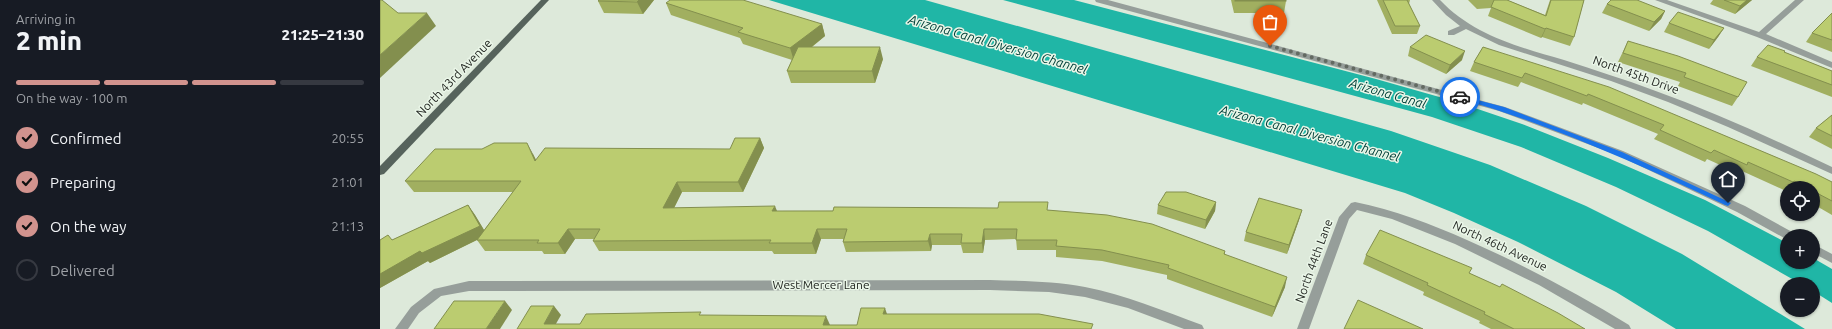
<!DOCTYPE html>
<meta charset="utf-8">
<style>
body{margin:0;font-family:Ubuntu,sans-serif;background:#242831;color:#f1f3f6;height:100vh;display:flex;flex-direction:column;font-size:15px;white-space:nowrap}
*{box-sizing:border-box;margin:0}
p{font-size:13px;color:#9ea1a6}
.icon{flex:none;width:22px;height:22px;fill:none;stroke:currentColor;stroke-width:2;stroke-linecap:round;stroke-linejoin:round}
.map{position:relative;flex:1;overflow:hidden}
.sheet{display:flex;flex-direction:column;background:#171b24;width:380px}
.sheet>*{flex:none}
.controls{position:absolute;left:1400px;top:181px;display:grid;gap:8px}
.controls a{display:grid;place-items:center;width:40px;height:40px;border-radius:50%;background:#171b24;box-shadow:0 1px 3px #0004;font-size:20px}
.pin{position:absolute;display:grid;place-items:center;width:34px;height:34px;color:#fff;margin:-41px -17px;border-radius:50% 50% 50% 0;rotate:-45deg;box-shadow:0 0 4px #0007}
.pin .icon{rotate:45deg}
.courier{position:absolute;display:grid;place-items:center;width:40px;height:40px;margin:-20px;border:3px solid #1a73e8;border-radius:50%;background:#fff;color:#222;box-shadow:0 1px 5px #0007}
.summary em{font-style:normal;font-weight:800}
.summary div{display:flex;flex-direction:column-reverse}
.summary{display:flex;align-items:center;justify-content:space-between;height:68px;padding:0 16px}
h1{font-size:26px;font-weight:800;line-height:30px}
.bar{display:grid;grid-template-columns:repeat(4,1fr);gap:6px 4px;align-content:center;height:48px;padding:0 16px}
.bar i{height:5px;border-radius:3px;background:#363941}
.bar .current{background:#d2938e}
.bar p{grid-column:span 4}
ol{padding:0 16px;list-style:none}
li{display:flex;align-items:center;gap:12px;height:44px}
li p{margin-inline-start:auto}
li .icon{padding:4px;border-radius:50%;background:#d2938e;color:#111;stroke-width:4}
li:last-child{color:#9ea1a6}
li i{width:22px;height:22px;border:2px solid #363941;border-radius:50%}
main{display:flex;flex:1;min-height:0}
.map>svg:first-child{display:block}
.water{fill:#20b6a6}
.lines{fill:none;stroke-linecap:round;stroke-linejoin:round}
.minor{fill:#969e9a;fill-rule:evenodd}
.major{fill:#56635c;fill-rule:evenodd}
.wall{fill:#a1af60}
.shaded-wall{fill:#838f4e}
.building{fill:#bbcc70;stroke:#838f4e}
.route{fill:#1a73e8}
.done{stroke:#636a62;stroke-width:4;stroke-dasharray:0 7.2}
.labels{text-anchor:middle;stroke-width:3;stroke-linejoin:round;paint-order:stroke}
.street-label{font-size:12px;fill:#222621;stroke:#eaf6e8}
.water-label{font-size:13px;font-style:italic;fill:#004039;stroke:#eaf6e8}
</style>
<main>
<section class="sheet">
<div class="summary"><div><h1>2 min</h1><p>Arriving in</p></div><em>21:25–21:30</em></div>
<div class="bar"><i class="current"></i><i class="current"></i><i class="current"></i><i></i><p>On the way · 100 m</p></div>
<ol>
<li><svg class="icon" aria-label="check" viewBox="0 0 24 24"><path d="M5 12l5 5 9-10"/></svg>Confirmed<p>20:55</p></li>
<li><svg class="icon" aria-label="check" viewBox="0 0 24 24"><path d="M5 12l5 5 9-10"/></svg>Preparing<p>21:01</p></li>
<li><svg class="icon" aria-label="check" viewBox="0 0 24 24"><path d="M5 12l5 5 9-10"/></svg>On the way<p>21:13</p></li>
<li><i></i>Delivered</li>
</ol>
</section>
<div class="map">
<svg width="1452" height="329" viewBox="0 0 1452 329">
<rect width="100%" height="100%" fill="#dde9da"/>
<g class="water">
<path d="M389 0H545L1011 131 1110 165 1206 206 1302 254 1425 329H1296L1236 292 1138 242 1074 213 1025 193Z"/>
<path d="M623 0H694L996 79 1077 102 1142 124 1228 158 1325 200 1407 243V262H1433V258L1452 269V303L1433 291V284H1421L1328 231 1236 187 1141 147 1052 117Z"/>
</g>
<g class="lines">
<g class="minor">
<path d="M715 0H728L1125 107 1243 151 1365 206 1414 233 1415 236H1407L1406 239 1357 212 1237 155 1119 111 716 2Z"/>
<path d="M1052 0H1060C1093 35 1139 47 1184 60 1214 70 1244 79 1273 90 1334 112 1393 139 1452 167V174L1348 127 1288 102 1231 81 1119 45 1086 29 1074 35H1068V31L1080 26 1066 15Z"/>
<path d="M1275 0H1287L1379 32 1415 0H1424L1386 34 1452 62V68L1377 37Z"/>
<path d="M975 202C1014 210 1051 224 1087 240 1144 265 1197 293 1249 325L1251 329H1235L1159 285 1075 244 1012 219 977 210 969 219 929 329H917L959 217 971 203Z"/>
<path d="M1433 244 1452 254V263L1433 253Z"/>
<path d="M610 280C642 281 674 281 705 287 745 295 784 311 822 325L824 329H804L748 308 705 297 669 292 610 290 89 291 61 296 39 313 28 329H15L31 307 54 289 89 281Z"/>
</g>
<path class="major" d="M161 0H169L4 174 0 175V166Z"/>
</g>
<g class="wall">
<path d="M274 0 263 14 224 13 218 1Z"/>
<path d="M851 0H906V1L904 13H854Z"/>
<path d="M997 0H1030L1029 4 1040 26 1037 34H1012Z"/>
<path d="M1088 0H1127L1165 15 1170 0H1204L1194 37 1190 46 1162 37 1161 38 1108 16 1111 8 1097 9Z"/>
<path d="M1333 0H1372L1355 14 1330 4Z"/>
<path d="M286 3 442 24 445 36 432 47 503 59 495 83H411L407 71 412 60 363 44 360 38 291 15Z"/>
<path d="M1227 4 1285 11 1281 19 1269 31 1222 13Z"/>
<path d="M1452 13V52L1426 42 1432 33Z"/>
<path d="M1289 23 1344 28 1338 37 1329 49 1284 32Z"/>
<path d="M1248 41 1358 97 1352 106 1298 86 1300 82 1238 62Z"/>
<path d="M1030 47 1082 60 1066 74 1028 56Z"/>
<path d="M1103 47 1452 182V215L1433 204V188H1407V190L1406 191 1362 171 1360 174 1327 159 1325 162 1274 139 1278 134 1203 103 1202 105 1141 82 1138 87 1090 71 1094 62Z"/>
<path d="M1404 52 1452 71V97L1371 66 1377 57Z"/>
<path d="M1452 115V149L1429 137 1436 128Z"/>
<path d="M380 138 384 148 363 192H302L294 208 397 211 668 210 845 251V255L905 287 892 317 787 279V275L722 261 676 257V250H637L636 239 605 240 603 253H583L581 245H552L551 251 466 252 463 242V239H441L436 254H394L392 251H219L213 241 214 239H195L185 254H164L162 251H105L97 240 50 263 48 261 0 288V240H12L88 205 95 215 104 230 133 192H34L25 181 102 149 153 154 156 160 350 149Z"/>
<path d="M836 202 835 211 825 229 777 214 778 205Z"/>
<path d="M922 210 919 220 907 254 864 241 866 232Z"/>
<path d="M986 255 1089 273 1205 329H1111L1099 323 1100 321 1043 295 1044 292 983 264Z"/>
</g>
<g class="shaded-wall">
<path d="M259 0H274L263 14 257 2Z"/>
<path d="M1367 0H1372L1355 14 1360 6Z"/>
<path d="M1285 11 1281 19 1269 31 1274 22Z"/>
<path d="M47 13 56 26 0 78V55Z"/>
<path d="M442 24 445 36 414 61 410 48Z"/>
<path d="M1166 28 1162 37 1161 38 1165 29Z"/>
<path d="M1344 28 1338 37 1329 49 1334 40Z"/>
<path d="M500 47 503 59 495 83 492 71Z"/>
<path d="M1085 51 1082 60 1066 74 1070 65Z"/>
<path d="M380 138 384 148 363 192 358 182Z"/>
<path d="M147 143 153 154 162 172 155 161Z"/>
<path d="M297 182 302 192 289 218 283 208Z"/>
<path d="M836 202 835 211 825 229 826 220Z"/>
<path d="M88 205 95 215 107 235 50 263 48 261 0 288V274Z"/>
<path d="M395 206 399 216 392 211Z"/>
<path d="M922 210 919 220 907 254 909 245Z"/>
<path d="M188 229 195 239 185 254 178 243Z"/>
<path d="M437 229 441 239 436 254 432 243Z"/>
<path d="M604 229 605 240 603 253 602 243Z"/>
<path d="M550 234 552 245 551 251 548 241Z"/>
<path d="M907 277 905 287 892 317 895 307Z"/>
<path d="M125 301 132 310 120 329H106Z"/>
<path d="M174 306 181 315 173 329 164 324Z"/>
<path d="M505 308 508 317 503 314Z"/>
<path d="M446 316 450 325 448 329 443 325Z"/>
</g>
<g class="building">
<path d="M0 0H2L18 13H47L0 55Z"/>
<path d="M219 0H259L257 2 218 1Z"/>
<path d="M290 0H363L442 24 410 48 358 32 363 28 286 3Z"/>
<rect x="855" y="0" width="51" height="1"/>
<path d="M1003 0H1027L1040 26H1015Z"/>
<path d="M1114 0H1127L1166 16 1171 0H1204L1194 37 1166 28 1165 29 1111 7Z"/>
<path d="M1231 0H1257L1285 11 1274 22 1227 4Z"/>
<path d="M1344 0H1367L1360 6Z"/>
<path d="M1298 12 1344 28 1334 40 1289 23Z"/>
<path d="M1452 13V40L1432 33Z"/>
<path d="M1046 35 1085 51 1070 65 1030 47Z"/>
<path d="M1248 41 1298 56 1367 82 1358 97 1304 77 1306 73 1243 53Z"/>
<path d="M1388 45 1405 51 1404 52 1452 71V85L1377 57Z"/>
<path d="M418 47H500L492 71H407Z"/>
<path d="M1103 47 1229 87 1436 174 1452 182V201L1433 191V188H1427L1414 181 1413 182 1368 162 1367 165 1334 150 1331 153 1280 130 1284 125 1208 94 1207 96 1145 73 1142 78 1094 62Z"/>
<path d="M1452 115V136L1436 128Z"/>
<path d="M355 138H380L358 182H297L283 208 395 206 392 211H453L454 207 618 208 619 202H668L667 210 727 215 772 224 845 251 844 254 907 277 895 307 788 268 789 265 722 250 676 246 677 240H636L637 229H604L602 243H581L582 234H550L548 241 463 242 467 229H437L432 243H389L391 240 213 241 220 229H188L178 243H157L159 240H97L141 181H25L55 149H102L114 143H147L155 161 165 148 350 149Z"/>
<path d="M786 192H806L836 202 826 220 778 205Z"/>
<path d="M879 198 922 210 909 245 866 232Z"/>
<path d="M88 205 100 226 42 253 40 251 0 274V240L8 235 12 240Z"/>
<path d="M1000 230 1092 268 1089 273 1120 287 1122 284 1178 313 1205 329H1134L1104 314 1105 312 1047 285 1048 283 986 255Z"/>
<path d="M978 300 1043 329H964Z"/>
<path d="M74 301H125L106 329H54Z"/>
<path d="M151 306H174L164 324H200L206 314 321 312 319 315 446 316 443 325H477L481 308H505L503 314H659L713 324 711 329H137Z"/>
</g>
<path class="route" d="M1078 95 1124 107 1242 152 1351 203 1348 206 1345 205C1258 164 1171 125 1078 98Z"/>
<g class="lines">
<path class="done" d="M890 46 1080 97"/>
</g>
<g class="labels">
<g class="street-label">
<text transform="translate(1256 75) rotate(20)" y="4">North 45th Drive</text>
<text transform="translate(74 78) rotate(-46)" y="4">North 43rd Avenue</text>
<text transform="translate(1120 246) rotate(25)" y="4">North 46th Avenue</text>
<text transform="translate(934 261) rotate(-70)" y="4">North 44th Lane</text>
<text x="441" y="289">West Mercer Lane</text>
</g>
<g class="water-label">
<text transform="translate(618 44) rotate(16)" y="5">Arizona Canal Diversion Channel</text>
<text transform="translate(1008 93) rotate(16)" y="5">Arizona Canal</text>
<text transform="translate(930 133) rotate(15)" y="5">Arizona Canal Diversion Channel</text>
</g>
</g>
</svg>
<div class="controls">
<a><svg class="icon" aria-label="locate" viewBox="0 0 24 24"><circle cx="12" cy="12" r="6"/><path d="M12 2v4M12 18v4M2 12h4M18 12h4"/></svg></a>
<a>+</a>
<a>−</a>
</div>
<div class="pin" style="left:890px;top:46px;background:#ea580c"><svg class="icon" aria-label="bag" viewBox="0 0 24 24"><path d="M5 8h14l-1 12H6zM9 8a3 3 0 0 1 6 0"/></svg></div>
<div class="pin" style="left:1348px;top:203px;background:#1f2937"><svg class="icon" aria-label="home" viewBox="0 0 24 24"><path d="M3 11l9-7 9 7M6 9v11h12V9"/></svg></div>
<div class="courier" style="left:1080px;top:97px"><svg class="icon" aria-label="car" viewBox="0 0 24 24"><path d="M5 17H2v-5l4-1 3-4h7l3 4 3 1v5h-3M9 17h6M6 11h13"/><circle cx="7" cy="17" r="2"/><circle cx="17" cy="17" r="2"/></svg></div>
</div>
</main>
